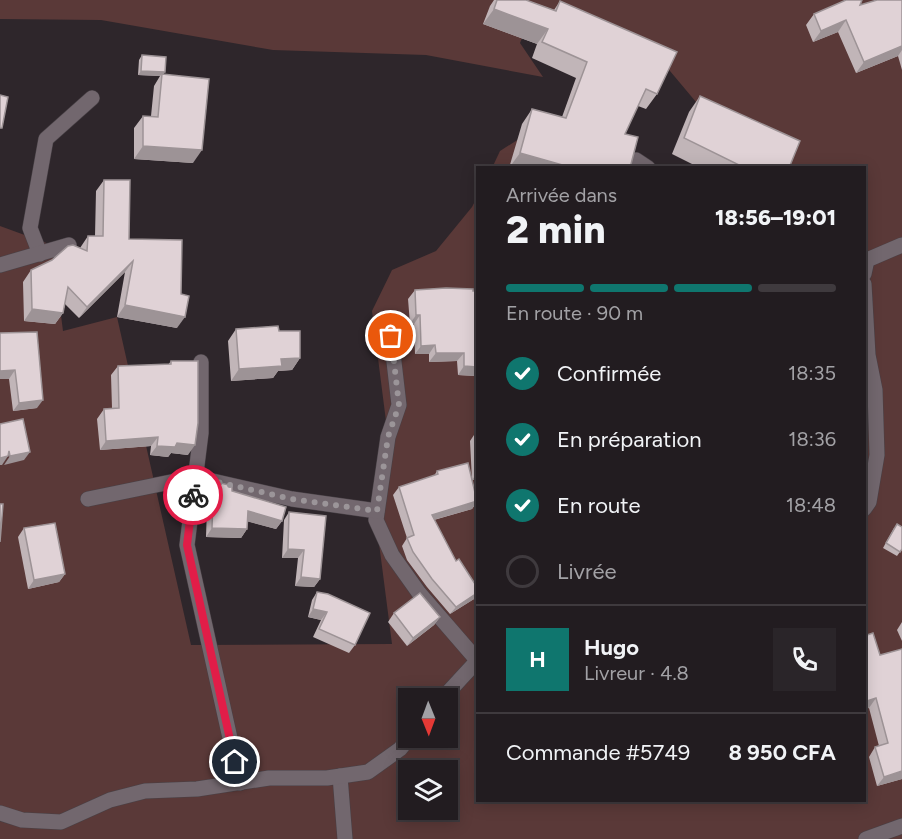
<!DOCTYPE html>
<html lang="fr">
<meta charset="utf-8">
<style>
body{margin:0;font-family:Figtree,sans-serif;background:#2a2529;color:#f1f3f6;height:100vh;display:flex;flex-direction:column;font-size:22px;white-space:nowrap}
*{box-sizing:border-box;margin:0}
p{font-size:20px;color:#a2a1a5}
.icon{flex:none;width:33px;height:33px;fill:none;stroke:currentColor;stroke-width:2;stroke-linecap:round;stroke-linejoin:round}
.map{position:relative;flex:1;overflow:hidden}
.panel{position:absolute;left:476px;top:166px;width:390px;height:636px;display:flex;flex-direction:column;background:#221c20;border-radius:0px;box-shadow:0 3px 15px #0003,0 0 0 2px #3f3a3e}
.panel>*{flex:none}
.needle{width:39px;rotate:179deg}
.buttons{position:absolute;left:398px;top:688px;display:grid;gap:12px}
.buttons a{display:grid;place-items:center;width:60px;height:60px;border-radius:0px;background:#221c20;box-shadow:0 3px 15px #0003,0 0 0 2px #3f3a3e;font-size:30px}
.pin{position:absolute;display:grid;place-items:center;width:51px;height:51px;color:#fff;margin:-26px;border:3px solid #fff;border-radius:50%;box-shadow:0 2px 6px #0007}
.courier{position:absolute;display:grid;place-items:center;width:60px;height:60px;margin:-30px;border:4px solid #e11d48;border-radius:50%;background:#fff;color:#222;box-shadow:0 2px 8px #0007}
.overview em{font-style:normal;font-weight:800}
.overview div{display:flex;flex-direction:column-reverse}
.overview{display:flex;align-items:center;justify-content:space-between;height:102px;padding:0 30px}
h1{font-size:39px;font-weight:800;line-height:45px}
.bar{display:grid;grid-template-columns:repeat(4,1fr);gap:9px 6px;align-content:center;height:72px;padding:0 30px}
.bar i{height:8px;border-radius:4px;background:#3f3a3e}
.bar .on{background:#0f766e}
.bar p{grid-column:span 4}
.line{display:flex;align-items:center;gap:15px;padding:0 30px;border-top:2px solid #3f3a3e}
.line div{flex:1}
.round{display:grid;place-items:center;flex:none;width:63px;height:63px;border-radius:0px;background:#2a2529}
ol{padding:0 30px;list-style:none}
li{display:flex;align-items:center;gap:18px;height:66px}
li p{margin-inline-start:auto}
li .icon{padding:6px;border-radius:50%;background:#0f766e;color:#fff;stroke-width:4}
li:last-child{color:#a2a1a5}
li i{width:33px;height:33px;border:3px solid #3f3a3e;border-radius:50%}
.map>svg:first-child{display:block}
.green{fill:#5a3938;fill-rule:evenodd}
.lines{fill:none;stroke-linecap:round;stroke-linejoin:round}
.street-casing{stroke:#484146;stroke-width:16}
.street{stroke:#72676e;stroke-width:15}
.wall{fill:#c1b5b8}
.shaded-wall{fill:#9d9396}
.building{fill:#e0d2d6;stroke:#9d9396;stroke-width:1.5}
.done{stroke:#9b9599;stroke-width:6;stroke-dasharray:0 10.8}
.route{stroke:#e11d48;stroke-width:8}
</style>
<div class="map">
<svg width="902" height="839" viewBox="0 0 902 839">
<rect width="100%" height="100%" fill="#2e262b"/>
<g class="green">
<path d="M0 0H902V839H0V226L52 245 63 331 117 317 191 645 392 644 376 520 388 437 372 311 392 270 436 251 472 207 477 197V801H864V168H732L743 158 649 46 558 11 535 7 520 43 543 77 426 55 273 50 101 20 0 19ZM408 699H447V738H408ZM408 771H447V810H408Z"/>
<path d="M525 135 539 168H492L500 151Z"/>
</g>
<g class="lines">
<g class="street-casing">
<g id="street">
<path d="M636 160 648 168"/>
<path d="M40 254 30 228 46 139 92 98"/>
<path d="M0 265 69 245"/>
<path d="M864 274 867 260 902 245"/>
<path d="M864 284 868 355 875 390 877 455 869 502 864 509"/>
<path d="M391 336 399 405 388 437 376 520 392 555 419 593 477 660"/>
<path d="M201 362V433L187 545 240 783"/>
<path d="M88 499 195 477 292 499 377 511"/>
<path d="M442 699 477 661"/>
<path d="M340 776 345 839"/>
<path d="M0 813 22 820 61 822 110 800 145 791 197 789 269 778H327L368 772 400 749 409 738"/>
<path d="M866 839 902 826"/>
</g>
</g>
<use href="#street" class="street"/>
</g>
<g class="wall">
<path d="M494 0H526L554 10 560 1 657 94 646 109 638 106 625 134 630 168H509L522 124 532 109 562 117 576 78 532 58 537 44 483 24 490 6Z"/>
<path d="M902 0V70L898 56 856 73 838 32 813 42 806 25 814 14 860 5Z"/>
<path d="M142 55 164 74 193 163 134 159V128L143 116H151L154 86 160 76 138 75 139 60Z"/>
<path d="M700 96 789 168H700L672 154 689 112Z"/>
<path d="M104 180 129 239 177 328 117 317 125 272 79 318 65 304 63 313 55 324 24 321 23 282 31 270 80 248 88 236H95L96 191Z"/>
<path d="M415 290 477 291V480H472L470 441 474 435 476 376 458 375 457 361 429 362V354H415L414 324H410L408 299Z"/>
<path d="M236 329 279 331 300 358 292 370 278 371 273 378 231 381 228 341Z"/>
<path d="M0 333 37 408 13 411 9 379H0Z"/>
<path d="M171 361 188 455 171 453 168 457 150 455 151 446 100 450 97 419 104 409 112 408 111 375 118 366 168 365Z"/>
<path d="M437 471 477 499V502L472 509 434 520 456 561 474 599 450 614 427 587 407 560 402 546 407 538 393 495 399 487 434 476Z"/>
<path d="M210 480 232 491 282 521 276 529 247 521V529L241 538 206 537 207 507 202 506 204 489Z"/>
<path d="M289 512 320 579 314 587 295 586 298 558H282L284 520Z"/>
<path d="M24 528 65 574 59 582 28 589 18 537Z"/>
<path d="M894 528 902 549 897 556 883 548Z"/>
<path d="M317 592 355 645 349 653 313 637 321 620 308 617 312 600Z"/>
<path d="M394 613 440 617 434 625 407 646 388 622Z"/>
<path d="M902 622V641L897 630Z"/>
<path d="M864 636 902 779 877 786 869 757 875 747 879 746 869 708 864 709Z"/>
</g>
<g class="shaded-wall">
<path d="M494 9 548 29 537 44 483 24Z"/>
<path d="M846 20 838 32 813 42 821 31Z"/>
<path d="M902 46V50L898 56 856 73 864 62Z"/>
<path d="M141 71 165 72 162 76V74L160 76 138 75Z"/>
<path d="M143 146 202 150 193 163 134 159Z"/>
<path d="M520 153 573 168H509Z"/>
<path d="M133 261 125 272 79 318 87 307Z"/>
<path d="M125 305 185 317 177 328 117 317Z"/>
<path d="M32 309 63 313 55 324 24 321Z"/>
<path d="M416 315H420L414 324H410Z"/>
<path d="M435 345 429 354H415L421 346Z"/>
<path d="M436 353H464L457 361 429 362Z"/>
<path d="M300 358 292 370 278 371 273 378 231 381 239 369 281 359Z"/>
<path d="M464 366 477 367V374L476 376 458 375Z"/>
<path d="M15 370 9 379H0V371Z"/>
<path d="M43 400 37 408 13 411 19 403Z"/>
<path d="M158 437 151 446 100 450 106 441Z"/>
<path d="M177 443 195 445 188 455 171 453 168 457 150 455 157 446Z"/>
<path d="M30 452 24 460 4 465 10 456Z"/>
<path d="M8 456 2 465H0V458Z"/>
<path d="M477 473V480H472Z"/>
<path d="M208 498H213L207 507 202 506Z"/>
<path d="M477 501 472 509 426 522 432 515Z"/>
<path d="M248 511 282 521 276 529 242 520Z"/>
<path d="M212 528 247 529 241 538 206 537Z"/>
<path d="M288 549 304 550 298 558H282Z"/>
<path d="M65 574 59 582 28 589 34 580Z"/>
<path d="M301 577 320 579 314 587 295 586Z"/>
<path d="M477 593V595L474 599 450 614 456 607Z"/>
<path d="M313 609 327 612 321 620 308 617Z"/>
<path d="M440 617 434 625 407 646 413 638Z"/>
<path d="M876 698 869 708 864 709V702Z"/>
<path d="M902 771V779L877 786 884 777Z"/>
</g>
<g class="building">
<path d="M497 0H526L556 11 560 1 677 52 657 94 646 89 625 134 638 137 630 168H573L520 153 532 109 566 118 587 62 542 42 548 29 494 9Z"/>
<path d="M846 0H862L860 5 877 0H902V46L864 62 846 20 821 31 814 14Z"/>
<path d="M142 55 166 57 165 72 141 71Z"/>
<path d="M162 74 209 79 202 150 143 146V116L158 117Z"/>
<path d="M0 95 8 97 2 128H0Z"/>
<path d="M700 96 800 141 789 168H745L684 138Z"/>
<path d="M104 180H130L129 239 182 240 181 294 189 296 185 317 125 305 133 261 87 307 68 287 63 313 32 309 31 270 52 260 68 246 73 245 87 251 88 236H103Z"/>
<path d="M446 288 473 289V291H477V367L464 366V353H436L435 345 421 346 420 315H416L415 290Z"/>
<path d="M278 326 279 331H300V358L281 359 282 366 239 369 236 329Z"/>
<path d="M37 332 43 400 19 403 15 370 0 371V333Z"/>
<path d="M171 361H198V423L195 445 177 443 175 447 157 446 158 437 106 441 104 409 119 408 118 366 171 364Z"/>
<path d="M23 419 30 452 10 456 9 451 8 456 0 458V424Z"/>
<path d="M468 463 477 501 432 515 456 561 459 559 477 587V593L456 607 432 579 413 552 407 538 414 535 399 487 438 474 437 471Z"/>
<path d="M210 480 232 486V491L286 507 282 521 248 511 247 529 212 528 213 498H208Z"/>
<path d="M0 504H3L0 542Z"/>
<path d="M289 512 326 516 320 579 301 577 304 550 288 549Z"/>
<path d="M55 523 65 574 34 580 24 528Z"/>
<path d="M897 524 902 527V549L900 552 886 543Z"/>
<path d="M317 592 328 594 370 613 355 645 319 629 327 612 313 609Z"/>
<path d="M420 593 440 617 413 638 394 613Z"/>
<path d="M873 633 880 655 902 649V771L884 777 875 747 888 743 876 698 864 702V636Z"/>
</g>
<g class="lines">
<path class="done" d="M193 495 195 477 292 499 377 511 388 437 399 405 391 336"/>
<path class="route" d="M193 495 187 545 235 762"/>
</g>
</svg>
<div class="buttons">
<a><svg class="needle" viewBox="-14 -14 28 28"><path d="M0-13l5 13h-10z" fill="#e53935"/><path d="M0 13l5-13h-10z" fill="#a2a1a5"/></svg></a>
<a><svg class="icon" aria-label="layers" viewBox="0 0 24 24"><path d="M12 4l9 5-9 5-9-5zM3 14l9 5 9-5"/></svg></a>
</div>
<div class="pin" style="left:391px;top:336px;background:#ea580c"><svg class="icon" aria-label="bag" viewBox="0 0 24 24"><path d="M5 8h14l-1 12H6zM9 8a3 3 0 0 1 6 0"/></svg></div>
<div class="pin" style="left:235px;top:762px;background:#1f2937"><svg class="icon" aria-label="home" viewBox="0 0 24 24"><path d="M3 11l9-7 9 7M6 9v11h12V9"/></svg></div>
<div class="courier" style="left:193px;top:495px"><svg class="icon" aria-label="bike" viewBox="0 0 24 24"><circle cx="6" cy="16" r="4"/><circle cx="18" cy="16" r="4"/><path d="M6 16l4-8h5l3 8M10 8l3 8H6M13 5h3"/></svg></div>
<section class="panel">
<div class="overview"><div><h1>2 min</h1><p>Arrivée dans</p></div><em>18:56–19:01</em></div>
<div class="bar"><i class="on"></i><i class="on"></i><i class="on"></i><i></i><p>En route · 90 m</p></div>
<ol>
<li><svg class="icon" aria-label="check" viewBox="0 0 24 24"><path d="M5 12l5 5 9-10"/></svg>Confirmée<p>18:35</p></li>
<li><svg class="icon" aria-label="check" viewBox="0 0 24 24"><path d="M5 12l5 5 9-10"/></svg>En préparation<p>18:36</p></li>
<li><svg class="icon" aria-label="check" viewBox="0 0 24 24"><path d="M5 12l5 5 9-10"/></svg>En route<p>18:48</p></li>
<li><i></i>Livrée</li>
</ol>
<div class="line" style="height:108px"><b class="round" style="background:#0f766e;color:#fff">H</b><div><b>Hugo</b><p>Livreur · 4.8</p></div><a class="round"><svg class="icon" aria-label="phone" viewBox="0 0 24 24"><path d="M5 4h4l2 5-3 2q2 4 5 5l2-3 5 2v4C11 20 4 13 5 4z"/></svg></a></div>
<div class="line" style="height:78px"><div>Commande #5749</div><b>8 950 CFA</b></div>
</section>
</div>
